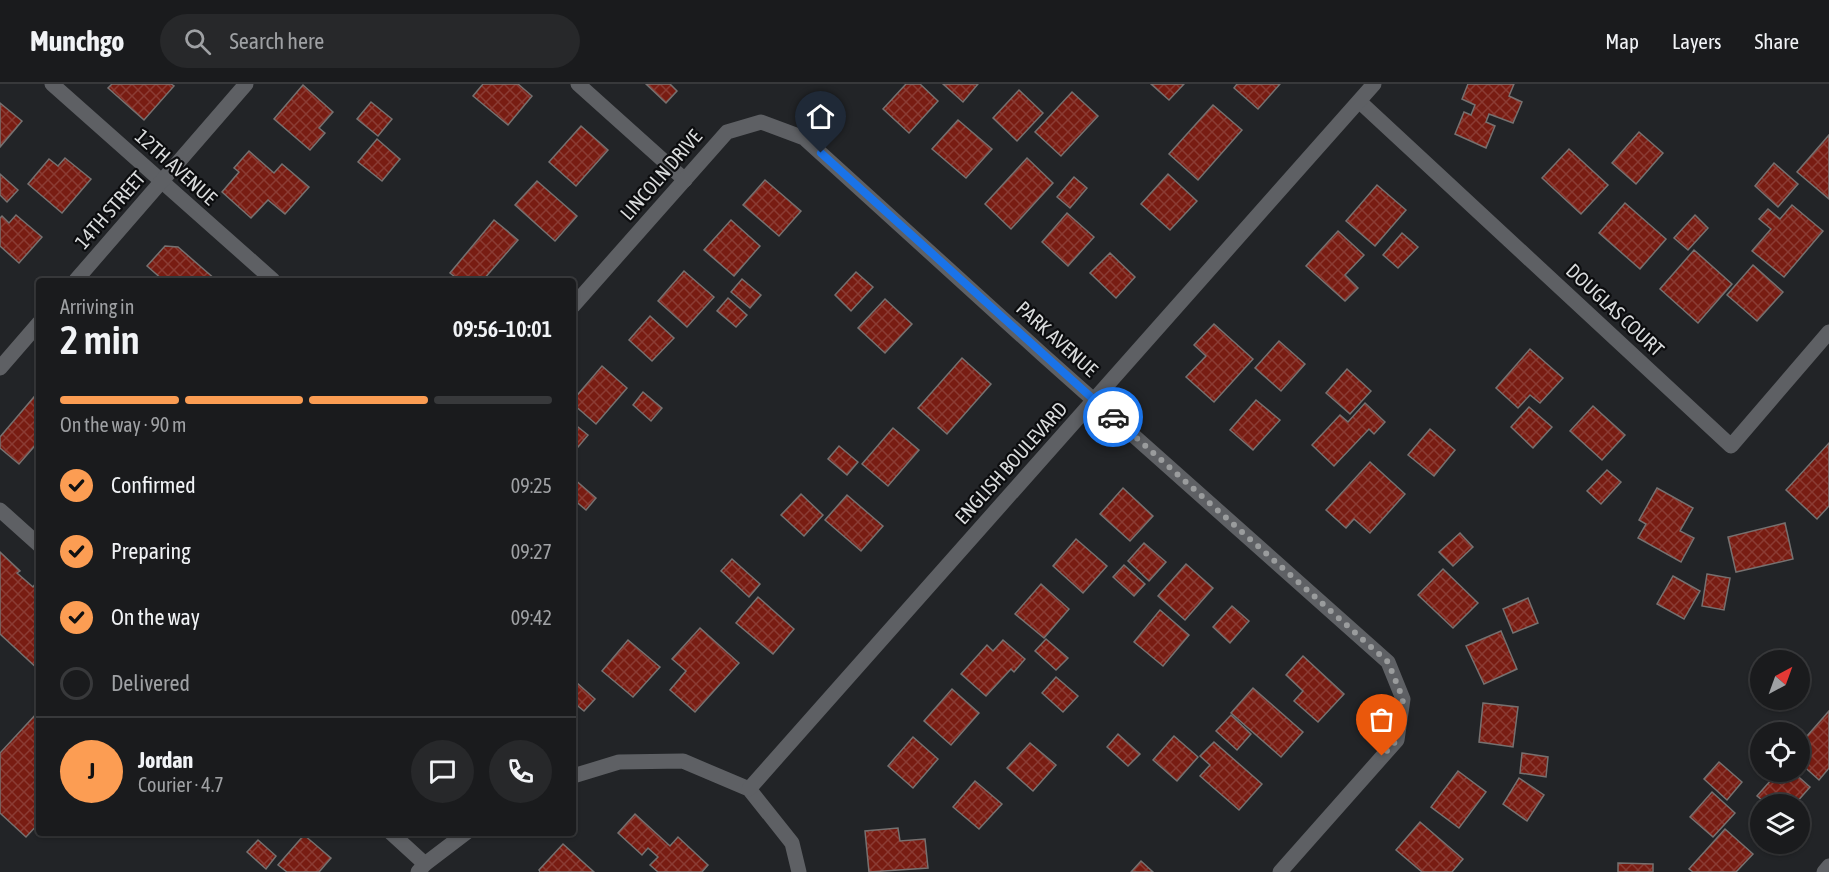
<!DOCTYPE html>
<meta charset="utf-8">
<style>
body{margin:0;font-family:"Asap Condensed",sans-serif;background:#27282a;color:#f1f3f6;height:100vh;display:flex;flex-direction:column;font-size:22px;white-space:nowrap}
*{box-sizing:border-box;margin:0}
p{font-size:20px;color:#9fa1a4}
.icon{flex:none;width:33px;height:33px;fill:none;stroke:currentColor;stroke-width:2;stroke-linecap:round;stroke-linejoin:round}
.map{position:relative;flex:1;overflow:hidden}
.panel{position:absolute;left:36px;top:194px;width:540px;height:558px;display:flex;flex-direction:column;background:#1a1b1d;border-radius:6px;box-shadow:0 2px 4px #0004,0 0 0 2px #38393b}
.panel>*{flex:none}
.needle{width:39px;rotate:41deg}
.tools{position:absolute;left:1750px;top:566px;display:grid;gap:12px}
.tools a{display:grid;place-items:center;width:60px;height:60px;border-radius:50%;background:#1a1b1d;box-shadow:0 2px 4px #0004,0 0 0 2px #38393b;font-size:30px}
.pin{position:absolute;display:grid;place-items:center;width:51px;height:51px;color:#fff;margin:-62px -26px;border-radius:50% 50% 50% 0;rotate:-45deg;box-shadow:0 0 6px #0007}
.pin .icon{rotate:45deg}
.courier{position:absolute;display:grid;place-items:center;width:60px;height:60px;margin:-30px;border:4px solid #1a73e8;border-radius:50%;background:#fff;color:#222;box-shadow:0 2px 8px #0007}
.headline em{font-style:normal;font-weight:600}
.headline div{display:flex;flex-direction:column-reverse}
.headline{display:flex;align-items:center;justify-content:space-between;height:102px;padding:0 24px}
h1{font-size:39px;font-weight:600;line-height:45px}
.bar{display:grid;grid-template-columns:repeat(4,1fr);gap:9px 6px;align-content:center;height:72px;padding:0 24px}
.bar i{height:8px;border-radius:4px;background:#38393b}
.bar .selected{background:#fc9d53}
.bar p{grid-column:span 4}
.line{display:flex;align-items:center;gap:15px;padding:0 24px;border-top:2px solid #38393b}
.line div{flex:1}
.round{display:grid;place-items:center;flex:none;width:63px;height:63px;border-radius:32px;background:#27282a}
ol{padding:0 24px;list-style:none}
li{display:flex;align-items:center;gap:18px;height:66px}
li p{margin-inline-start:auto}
li .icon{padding:6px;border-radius:50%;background:#fc9d53;color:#111;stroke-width:4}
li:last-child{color:#9fa1a4}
li i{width:33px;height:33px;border:3px solid #38393b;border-radius:50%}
header{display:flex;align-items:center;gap:36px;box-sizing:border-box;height:84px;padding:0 30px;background:#1a1b1d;border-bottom:2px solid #38393b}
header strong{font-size:28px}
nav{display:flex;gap:33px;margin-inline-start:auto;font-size:21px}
.search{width:420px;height:54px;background:#27282a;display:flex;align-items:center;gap:15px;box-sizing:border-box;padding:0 21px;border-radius:33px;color:#9fa1a4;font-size:22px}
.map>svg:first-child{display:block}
.building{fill:url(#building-cross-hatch);stroke:#767170;stroke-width:1.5}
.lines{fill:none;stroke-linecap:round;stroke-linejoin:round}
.street{stroke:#5e6064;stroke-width:15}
.done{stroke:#9a9c9d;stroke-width:6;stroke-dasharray:0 10.8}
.route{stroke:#1a73e8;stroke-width:8}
.labels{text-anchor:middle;stroke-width:4.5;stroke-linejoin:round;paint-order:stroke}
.street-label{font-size:20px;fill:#dadcdd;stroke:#0c0d0f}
</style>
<header>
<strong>Munchgo</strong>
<div class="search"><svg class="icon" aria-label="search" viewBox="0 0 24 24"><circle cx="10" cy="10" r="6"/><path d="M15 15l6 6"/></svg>Search here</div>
<nav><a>Map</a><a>Layers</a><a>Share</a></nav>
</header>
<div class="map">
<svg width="1829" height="788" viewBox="0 0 1829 788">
<defs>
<pattern id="building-cross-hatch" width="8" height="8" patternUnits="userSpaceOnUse" patternTransform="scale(1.5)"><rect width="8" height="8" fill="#781c12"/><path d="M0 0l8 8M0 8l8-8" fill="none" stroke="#8b3c34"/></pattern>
</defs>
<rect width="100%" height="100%" fill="#222427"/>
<g class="building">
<path d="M112 0H171L174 2 144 36 108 4Z"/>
<path d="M483 0H518L532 12 508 41 473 12Z"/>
<path d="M646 0H670L677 7 666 19Z"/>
<path d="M906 0H920L938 17 909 49 883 25Z"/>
<path d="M943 0H978L963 18Z"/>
<path d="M1151 0H1184L1169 16Z"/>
<path d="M1237 0H1280L1258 25 1234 4Z"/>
<path d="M1468 0H1514L1509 12 1522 18 1513 39 1489 30 1486 38 1495 42 1486 64 1455 50 1464 28 1471 31 1475 21 1462 15Z"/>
<path d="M303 1 333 28 319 44 325 49 310 66 274 35Z"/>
<path d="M1019 6 1043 29 1017 57 993 34Z"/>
<path d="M1072 8 1098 32 1061 72 1035 48Z"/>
<path d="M371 18 392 35 378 52 357 35Z"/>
<path d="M0 19 22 37 0 63Z"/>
<path d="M1213 21 1242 46 1198 96 1169 70Z"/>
<path d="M958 36 992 65 966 94 932 65Z"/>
<path d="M581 42 608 66 576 102 549 78Z"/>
<path d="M1639 48 1663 69 1636 100 1612 79Z"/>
<path d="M1829 51V115L1797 88Z"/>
<path d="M377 55 400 75 382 97 358 78Z"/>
<path d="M1569 65 1608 101 1581 130 1542 94Z"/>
<path d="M249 67 274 89 282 80 309 103 285 130 268 116 251 134 222 108 239 88 234 84Z"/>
<path d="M65 74 91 95 62 129 28 100 49 75 58 82Z"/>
<path d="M1027 74 1053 99 1011 145 985 120Z"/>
<path d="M1774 79 1798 100 1778 123 1755 102Z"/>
<path d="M0 90 18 106 7 118 0 111Z"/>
<path d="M1168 90 1197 117 1170 146 1141 120Z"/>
<path d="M1074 93 1087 104 1070 124 1057 113Z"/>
<path d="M765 96 801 127 779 152 743 121Z"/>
<path d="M537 97 577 132 555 157 515 121Z"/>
<path d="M1377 101 1406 126 1375 162 1346 137Z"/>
<path d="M1625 119 1666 155 1640 185 1599 149Z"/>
<path d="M1792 121 1823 147 1784 193 1752 167 1771 145 1759 135 1768 125 1780 135Z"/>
<path d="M1067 129 1094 153 1068 182 1042 158Z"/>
<path d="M16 131 42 153 19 179 0 162V134L2 132 9 139Z"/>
<path d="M1695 131 1708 144 1688 166 1674 154Z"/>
<path d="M494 136 518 156 483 196H459L450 189Z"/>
<path d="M731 136 760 162 734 192 704 166Z"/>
<path d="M1338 147 1364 171 1345 191 1358 204 1345 217 1306 182Z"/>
<path d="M1402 149 1418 163 1398 184 1383 171Z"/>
<path d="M165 162 178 163 216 196H163L147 182Z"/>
<path d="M1694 166 1732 200 1698 239 1660 205Z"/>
<path d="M1110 169 1135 193 1116 214 1090 189Z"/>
<path d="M1753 181 1783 208 1757 237 1727 211Z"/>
<path d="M684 187 714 213 687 243 658 217Z"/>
<path d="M856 188 873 203 851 227 835 211Z"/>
<path d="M742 195 761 211 750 224 731 208Z"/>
<path d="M728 214 747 231 736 243 717 227Z"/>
<path d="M885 215 912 240 885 269 858 244Z"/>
<path d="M650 232 674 254 652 277 629 256Z"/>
<path d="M1214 240 1253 275 1214 318 1186 293 1206 272 1194 261Z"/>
<path d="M1279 257 1305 280 1281 307 1255 284Z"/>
<path d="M1530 265 1563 294 1540 319 1530 311 1518 324 1496 304Z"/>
<path d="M962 274 991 300 947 350 918 324Z"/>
<path d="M602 282 627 304 596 340 573 320V316Z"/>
<path d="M1347 285 1371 307 1350 330 1326 309Z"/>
<path d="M39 307V357L19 380 0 364V353Z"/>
<path d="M643 308 662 324 651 337 633 321Z"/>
<path d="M1256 316 1280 336 1253 366 1230 346Z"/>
<path d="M1365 319 1385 338 1374 350 1369 345 1334 382 1312 361 1340 331 1348 338Z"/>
<path d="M1593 322 1625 351 1602 376 1570 347Z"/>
<path d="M1529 323 1552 343 1533 364 1511 343Z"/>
<path d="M573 339 588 351 573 369Z"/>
<path d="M893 344 919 366 888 402 862 380Z"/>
<path d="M1430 345 1455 366 1434 392 1408 371Z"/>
<path d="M1829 359V422L1817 435 1786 406Z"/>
<path d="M839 362 858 378 847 391 828 375Z"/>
<path d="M1370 378 1405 410 1370 449 1354 435 1346 444 1326 426Z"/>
<path d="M1607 386 1621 398 1601 420 1587 407Z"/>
<path d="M573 394 596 414 586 426 573 415Z"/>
<path d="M1123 404 1153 432 1130 457 1100 430Z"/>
<path d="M1657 404 1693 424 1680 447 1694 454 1681 478 1638 454 1646 440 1639 436Z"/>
<path d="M801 410 823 431 804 452 781 431Z"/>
<path d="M847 411 883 442 861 467 825 436Z"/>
<path d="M1785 439 1793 475 1736 488 1728 453Z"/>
<path d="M1460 449 1473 463 1453 482 1439 468Z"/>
<path d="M1076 455 1107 482 1083 509 1053 482Z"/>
<path d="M1144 459 1166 478 1149 497 1128 477Z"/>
<path d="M0 468 20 487 17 489 33 503 36 499 39 502V586L0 550Z"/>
<path d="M732 475 760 500 749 513 721 487Z"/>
<path d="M1186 480 1213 504 1185 536 1158 512Z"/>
<path d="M1124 481 1145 500 1134 512 1113 493Z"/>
<path d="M1443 485 1478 519 1453 544 1418 511Z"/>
<path d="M1707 490 1730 494 1724 526 1702 522Z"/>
<path d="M1673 492 1700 507 1684 535 1657 520Z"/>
<path d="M1041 500 1069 525 1044 554 1015 530Z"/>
<path d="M758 513 794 545 773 570 736 539Z"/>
<path d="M1528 514 1538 539 1513 549 1503 525Z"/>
<path d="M1232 522 1249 537 1230 559 1213 543Z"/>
<path d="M1160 526 1189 551 1163 582 1134 558Z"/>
<path d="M700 544 739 579 695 628 670 606 686 587 672 575Z"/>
<path d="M1501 547 1517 585 1484 600 1466 562Z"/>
<path d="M1046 555 1068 574 1056 586 1035 567Z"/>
<path d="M628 556 660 583 633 613 602 587Z"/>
<path d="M1003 556 1025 575 1014 588 1011 585 986 612 961 590 987 561 993 567Z"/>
<path d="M1303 572 1344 610 1318 638 1294 617 1303 607 1286 591Z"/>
<path d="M1056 593 1078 612 1063 628 1042 609Z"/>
<path d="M576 598 595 615 584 627 573 618V602Z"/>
<path d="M1253 604 1303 648 1281 673 1231 629Z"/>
<path d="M952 605 979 629 951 661 924 637Z"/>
<path d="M1483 619 1518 623 1513 663 1479 658Z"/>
<path d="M39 627V739L26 753 0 729V669Z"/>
<path d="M1829 627V684L1819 696 1800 679V660Z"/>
<path d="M1231 631 1251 650 1237 666 1216 647Z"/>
<path d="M1118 650 1140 670 1128 682 1107 663Z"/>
<path d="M1174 652 1198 673 1177 697 1153 676Z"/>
<path d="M913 653 938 675 913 704 888 682Z"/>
<path d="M1214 658 1262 700 1239 726 1200 692 1210 681 1200 672Z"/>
<path d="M1030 659 1056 681 1033 707 1007 684Z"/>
<path d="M1522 669 1548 673 1546 693 1520 689Z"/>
<path d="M1719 678 1742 698 1727 716 1704 695Z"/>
<path d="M1458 687 1486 708 1459 744 1431 723Z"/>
<path d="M1779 687H1792L1810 703 1795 720H1767L1757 712Z"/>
<path d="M1519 694 1544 711 1527 737 1503 720Z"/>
<path d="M975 697 1002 720 979 745 953 723Z"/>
<path d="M1712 708 1735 729 1713 753 1690 733Z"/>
<path d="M635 730 670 762 678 753 708 781 702 788H658L650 781 658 773 648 764 642 771 618 749Z"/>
<path d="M1420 738 1463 775 1452 788H1422L1396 766Z"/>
<path d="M898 744 900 757 925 755 928 784 869 788 865 747Z"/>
<path d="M1725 745 1753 770 1736 788H1693L1689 785Z"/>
<path d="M304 751 331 774 319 788H287L278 781Z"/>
<path d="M258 756 276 772 266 785 247 768Z"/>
<path d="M563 760 594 788H540L539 786Z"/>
<path d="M1141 777 1153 788H1131Z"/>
<path d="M1618 779 1653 780V788H1618Z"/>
</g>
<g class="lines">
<g class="street">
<path d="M52 0 273 196"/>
<path d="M578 0 685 96"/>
<path d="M1360 18 1731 362 1829 248"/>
<path d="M76 196 246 0"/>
<path d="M573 222 727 48 761 38 804 54 1043 271 1388 578 1403 615 1397 656 1280 788"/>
<path d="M0 284 39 239"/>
<path d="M0 426 39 461"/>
<path d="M573 692 619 678 683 677 749 705 792 759 799 788"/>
<path d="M749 705 1374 0"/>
<path d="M390 748 425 780"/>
<path d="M418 788 425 780 467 748"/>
<path d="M1824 788 1829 782"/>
</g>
</g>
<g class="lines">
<path class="done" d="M1113 333 1388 578 1403 615 1397 656 1382 672"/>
<path class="route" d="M821 69 1113 333"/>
</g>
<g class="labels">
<g class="street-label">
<text transform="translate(176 83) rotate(42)" y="7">12TH AVENUE</text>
<text transform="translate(661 91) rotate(-49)" y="7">LINCOLN DRIVE</text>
<text transform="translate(110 126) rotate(-49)" y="7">14TH STREET</text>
<text transform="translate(1615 226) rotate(43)" y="7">DOUGLAS COURT</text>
<text transform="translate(1057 255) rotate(42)" y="7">PARK AVENUE</text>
<text transform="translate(1011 379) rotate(-48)" y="7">ENGLISH BOULEVARD</text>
</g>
</g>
</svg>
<div class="tools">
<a><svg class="needle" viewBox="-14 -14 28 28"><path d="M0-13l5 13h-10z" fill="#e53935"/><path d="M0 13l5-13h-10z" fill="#9fa1a4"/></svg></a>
<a><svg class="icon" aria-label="locate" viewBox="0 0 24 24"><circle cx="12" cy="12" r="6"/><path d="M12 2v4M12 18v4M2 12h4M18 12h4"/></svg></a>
<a><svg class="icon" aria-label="layers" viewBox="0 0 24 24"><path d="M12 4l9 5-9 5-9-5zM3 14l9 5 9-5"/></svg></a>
</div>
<div class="pin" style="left:1382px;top:672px;background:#ea580c"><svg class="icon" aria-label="bag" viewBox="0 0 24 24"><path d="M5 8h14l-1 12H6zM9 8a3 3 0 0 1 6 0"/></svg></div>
<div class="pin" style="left:821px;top:69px;background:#1f2937"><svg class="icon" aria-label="home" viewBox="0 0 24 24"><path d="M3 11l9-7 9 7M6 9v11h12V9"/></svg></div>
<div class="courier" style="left:1113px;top:333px"><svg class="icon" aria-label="car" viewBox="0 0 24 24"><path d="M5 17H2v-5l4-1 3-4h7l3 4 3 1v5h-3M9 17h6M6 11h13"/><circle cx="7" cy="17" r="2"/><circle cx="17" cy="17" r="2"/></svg></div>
<section class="panel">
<div class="headline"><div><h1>2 min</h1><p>Arriving in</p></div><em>09:56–10:01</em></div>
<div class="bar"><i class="selected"></i><i class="selected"></i><i class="selected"></i><i></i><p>On the way · 90 m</p></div>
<ol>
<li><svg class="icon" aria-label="check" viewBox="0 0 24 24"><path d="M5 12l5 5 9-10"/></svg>Confirmed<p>09:25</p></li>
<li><svg class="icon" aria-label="check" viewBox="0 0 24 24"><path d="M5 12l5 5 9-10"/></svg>Preparing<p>09:27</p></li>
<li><svg class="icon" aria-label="check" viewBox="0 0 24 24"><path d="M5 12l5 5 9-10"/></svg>On the way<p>09:42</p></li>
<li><i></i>Delivered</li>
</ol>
<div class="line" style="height:108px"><b class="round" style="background:#fc9d53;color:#111">J</b><div><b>Jordan</b><p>Courier · 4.7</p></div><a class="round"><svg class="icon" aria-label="chat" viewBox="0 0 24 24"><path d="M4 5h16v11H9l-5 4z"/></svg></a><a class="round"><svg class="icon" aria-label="phone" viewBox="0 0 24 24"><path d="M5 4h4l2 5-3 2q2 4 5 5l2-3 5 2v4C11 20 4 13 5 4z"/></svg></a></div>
</section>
</div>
